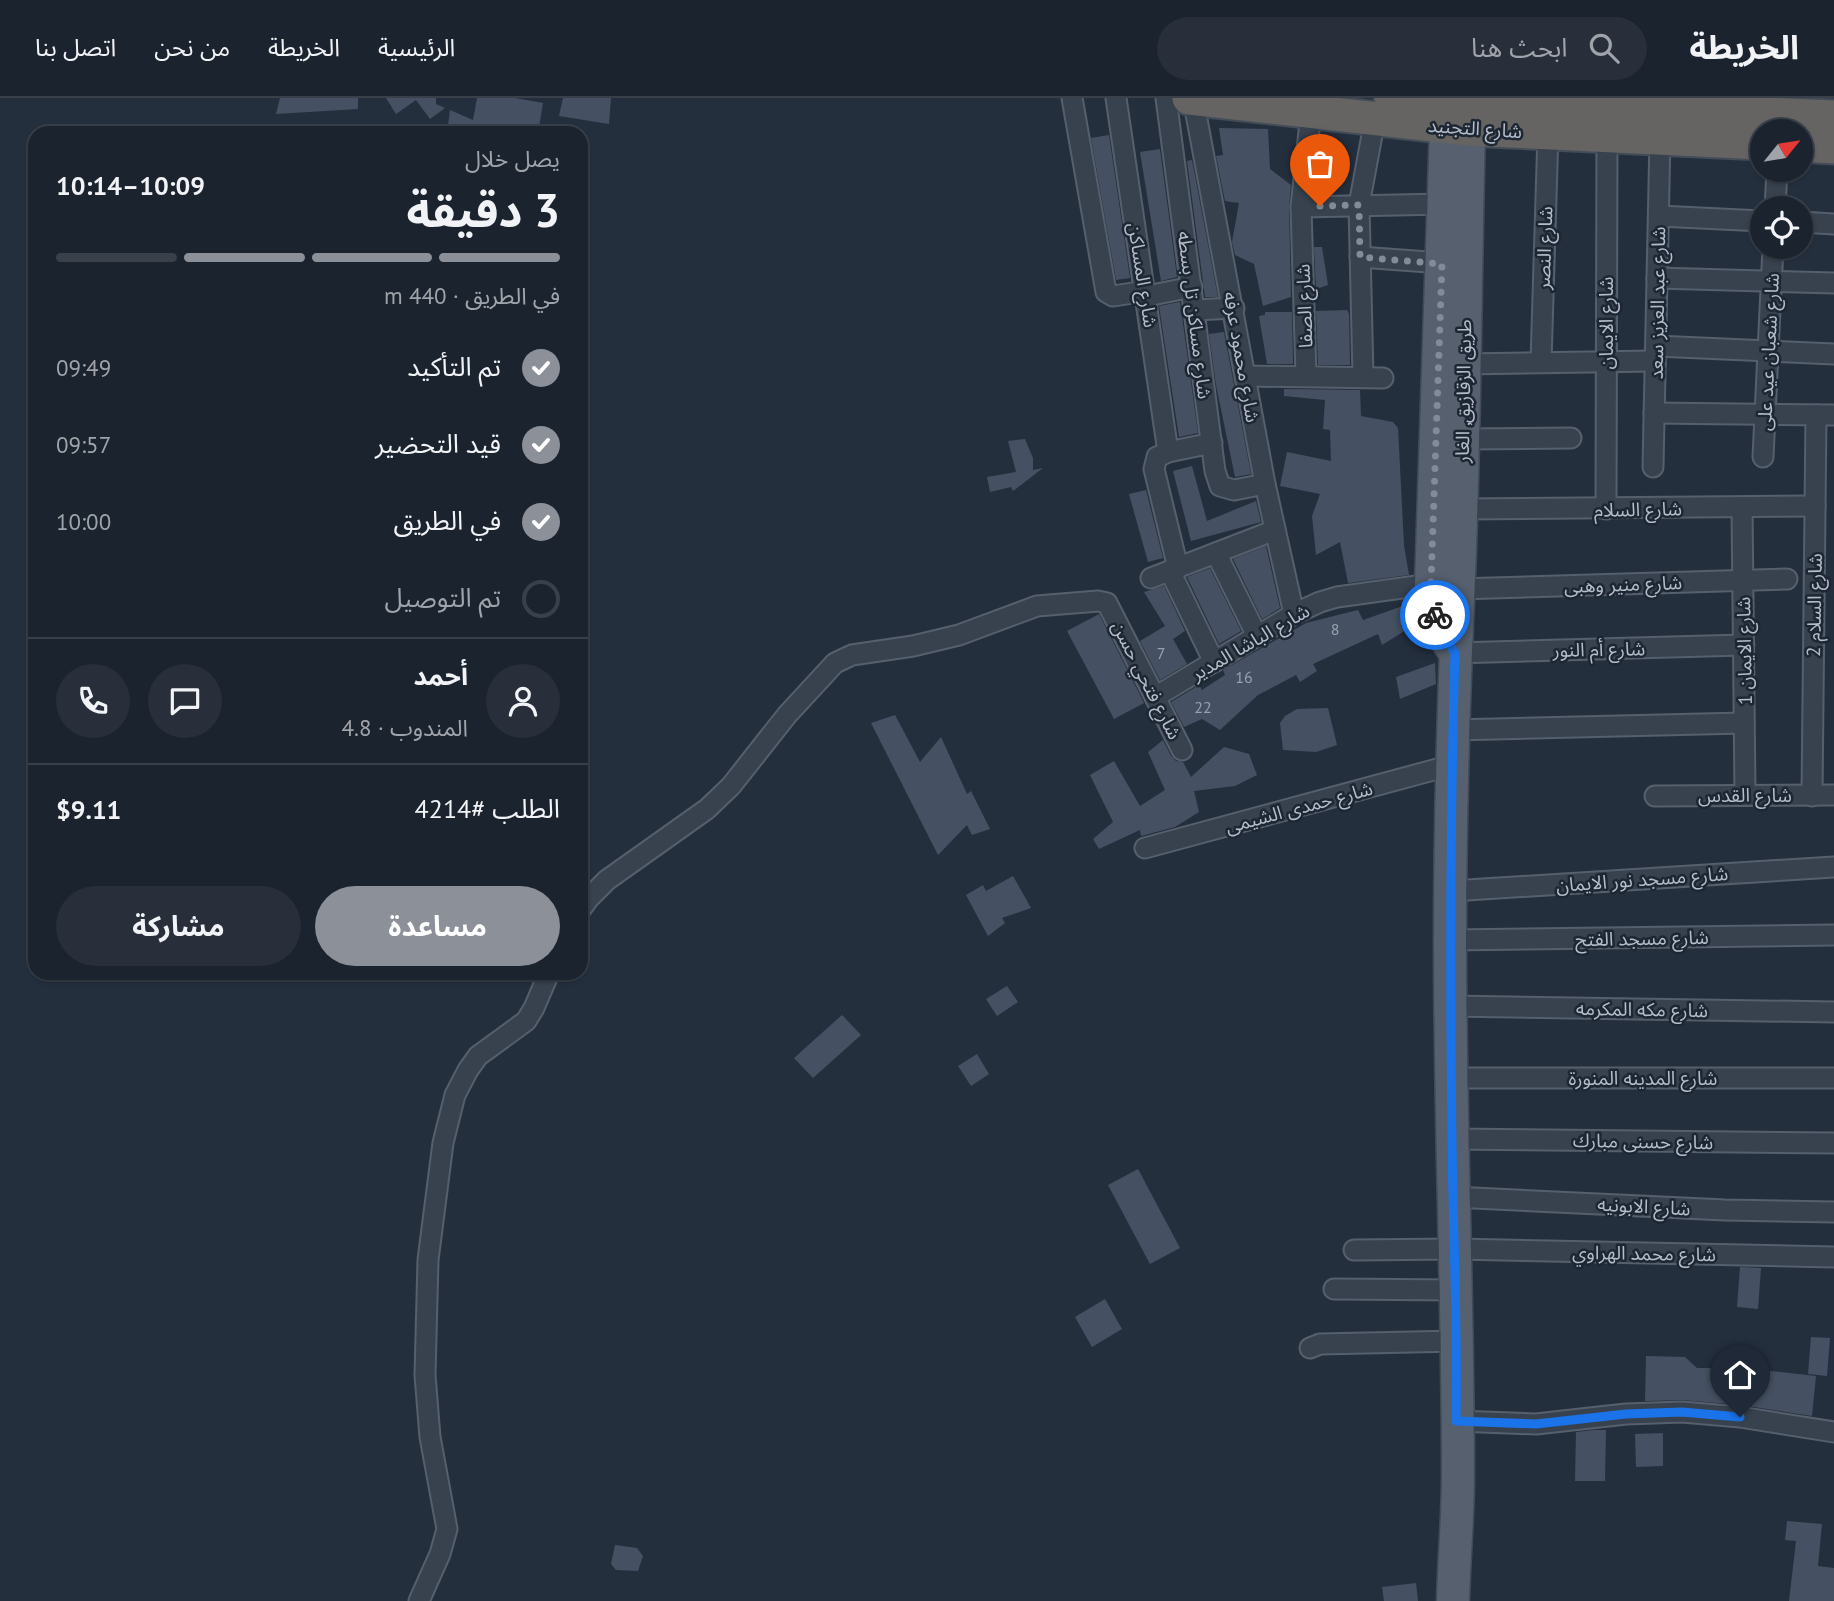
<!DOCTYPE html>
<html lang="ar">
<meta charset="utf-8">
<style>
body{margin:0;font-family:"PT Sans","Noto Sans Arabic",sans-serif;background:#282f3a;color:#f1f3f6;direction:rtl;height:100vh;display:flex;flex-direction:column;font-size:26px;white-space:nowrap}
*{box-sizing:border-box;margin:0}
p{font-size:23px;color:#a0a4aa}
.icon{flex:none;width:38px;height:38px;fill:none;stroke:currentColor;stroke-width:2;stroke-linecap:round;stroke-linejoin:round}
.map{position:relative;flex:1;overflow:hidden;direction:ltr}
.details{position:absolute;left:28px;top:28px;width:560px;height:854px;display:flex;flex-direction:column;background:#1b232e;border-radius:21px;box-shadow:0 2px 5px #0004,0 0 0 2px #39404a;direction:rtl}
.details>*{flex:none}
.needle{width:46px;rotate:60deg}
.fabs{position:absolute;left:1750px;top:21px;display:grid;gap:14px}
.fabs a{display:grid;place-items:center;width:63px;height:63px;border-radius:50%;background:#1b232e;box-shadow:0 2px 5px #0004,0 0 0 2px #39404a;font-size:35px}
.pin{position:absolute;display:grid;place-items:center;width:60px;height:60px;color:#fff;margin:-72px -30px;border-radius:50% 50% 50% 0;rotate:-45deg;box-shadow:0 0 7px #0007}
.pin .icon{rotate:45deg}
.courier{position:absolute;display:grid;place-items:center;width:70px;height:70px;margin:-35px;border:5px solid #1a73e8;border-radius:50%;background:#fff;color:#222;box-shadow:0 2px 9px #0007}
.summary em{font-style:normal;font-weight:700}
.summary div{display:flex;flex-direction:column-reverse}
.summary{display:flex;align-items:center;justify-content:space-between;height:119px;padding:0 28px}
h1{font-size:46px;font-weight:700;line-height:52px}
.bar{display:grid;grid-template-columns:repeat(4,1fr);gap:10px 7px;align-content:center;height:84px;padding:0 28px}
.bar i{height:9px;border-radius:5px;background:#39404a}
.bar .active{background:#8c9099}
.bar p{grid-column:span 4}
.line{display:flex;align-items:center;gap:18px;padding:0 28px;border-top:2px solid #39404a}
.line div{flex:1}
.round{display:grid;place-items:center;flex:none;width:74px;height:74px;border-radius:37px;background:#282f3a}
ol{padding:0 28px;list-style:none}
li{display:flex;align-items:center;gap:21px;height:77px}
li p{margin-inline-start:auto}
li .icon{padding:7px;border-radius:50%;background:#8c9099;color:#fff;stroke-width:4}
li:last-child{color:#a0a4aa}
li i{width:38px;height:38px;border:4px solid #39404a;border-radius:50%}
.action{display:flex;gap:14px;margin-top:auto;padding:14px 28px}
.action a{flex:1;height:80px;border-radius:42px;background:#8c9099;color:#fff;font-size:28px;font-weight:700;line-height:80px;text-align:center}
.action a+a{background:#282f3a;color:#f1f3f6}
header{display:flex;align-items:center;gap:42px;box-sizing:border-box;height:98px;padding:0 35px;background:#1b232e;border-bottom:2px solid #39404a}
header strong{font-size:33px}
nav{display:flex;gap:38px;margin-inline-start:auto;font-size:24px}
.search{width:490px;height:63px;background:#282f3a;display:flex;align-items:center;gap:18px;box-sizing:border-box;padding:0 24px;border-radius:38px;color:#a0a4aa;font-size:26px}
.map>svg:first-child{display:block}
.building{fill:#455162}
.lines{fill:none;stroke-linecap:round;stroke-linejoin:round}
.minor-casing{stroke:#565f6c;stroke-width:23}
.primary-casing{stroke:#414a57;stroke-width:35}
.trunk-casing{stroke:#434c59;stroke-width:37}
.minor{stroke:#38414e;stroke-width:19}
.primary{stroke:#56606e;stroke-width:32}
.trunk{stroke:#656462;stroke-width:33}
.done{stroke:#828b98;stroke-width:7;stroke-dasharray:0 12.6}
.route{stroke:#1a73e8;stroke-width:9}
.labels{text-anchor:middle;stroke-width:5;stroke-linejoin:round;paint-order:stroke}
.number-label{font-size:16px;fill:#98a1af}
.street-label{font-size:19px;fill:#b4bcc9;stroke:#1d2633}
</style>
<header>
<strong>الخريطة</strong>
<div class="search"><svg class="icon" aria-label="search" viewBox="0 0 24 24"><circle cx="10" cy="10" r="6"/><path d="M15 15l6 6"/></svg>ابحث هنا</div>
<nav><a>الرئيسية</a><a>الخريطة</a><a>من نحن</a><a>اتصل بنا</a></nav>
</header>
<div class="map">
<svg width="1834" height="1503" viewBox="0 0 1834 1503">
<rect width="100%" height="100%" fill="#242f3e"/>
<g class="building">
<path d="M280 0H358V11L276 16Z"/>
<path d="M386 0H436V6L445 10 430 21 416 2 396 16Z"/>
<path d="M477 0H515L543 5 538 35H447L450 12 473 22Z"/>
<path d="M563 0H611L609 26 559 18Z"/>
<path d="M1219 30 1268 31 1270 71 1291 87 1289 109 1291 199 1263 208 1254 166 1235 157 1232 144 1239 105 1225 103 1216 58 1223 57Z"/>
<path d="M1109 37 1130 180 1116 182 1091 40Z"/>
<path d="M1160 51 1177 179 1161 183 1140 54Z"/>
<path d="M1192 62 1218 199H1205L1187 63Z"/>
<path d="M1314 149H1322L1328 187 1316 191Z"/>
<path d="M1180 204 1198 335 1179 339 1159 208Z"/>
<path d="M1347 212 1349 216 1350 267H1318L1316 213Z"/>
<path d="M1265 214H1292L1293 266H1267L1259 218 1265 217Z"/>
<path d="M1224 234 1251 376 1235 379 1216 287 1209 236Z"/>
<path d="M1284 291 1360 292 1361 318 1393 324 1398 330 1404 447 1409 477 1348 485 1340 444 1316 457 1312 418 1320 396 1280 388 1287 354 1331 363 1330 332 1323 331 1325 302 1284 298Z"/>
<path d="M1025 341 1033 360V372L1043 370 1013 393 1011 389 990 394 987 379 1016 374 1008 343Z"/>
<path d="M1192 368 1207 423 1256 403 1261 424 1191 443 1173 373Z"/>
<path d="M1146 392 1163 460 1148 464 1129 396Z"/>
<path d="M1266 448 1280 510 1262 521 1233 461Z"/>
<path d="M1210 470 1241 533 1219 546 1187 479Z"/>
<path d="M1164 488 1185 533 1173 541 1187 566 1160 582 1140 543 1165 528 1144 494Z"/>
<path d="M1414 504 1419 524 1382 547 1378 536 1313 566 1317 573 1300 584 1296 577 1258 597 1220 632 1202 621 1184 629 1171 604 1199 587 1202 592 1225 577 1223 572 1306 525 1358 512 1363 522Z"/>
<path d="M1099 516 1144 605 1114 621 1067 533Z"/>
<path d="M1435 565 1436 586 1400 601 1396 579Z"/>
<path d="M1328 610 1337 647 1316 654 1283 652 1280 625 1285 618 1297 611Z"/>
<path d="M895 617 920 664 941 639 967 696 971 693 990 731 972 737 967 727 938 757 871 625Z"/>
<path d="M1163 642 1171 658 1176 663 1183 664 1191 679 1224 649 1249 656 1257 677 1235 688 1194 693 1199 714 1175 729 1141 738 1140 732 1099 751 1093 741 1113 724 1090 677 1114 663 1140 708 1165 692 1148 654Z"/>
<path d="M1013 778 1031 810 1002 820 1005 825 988 838 966 797 983 787 986 793Z"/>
<path d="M1007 888 1018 904 997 918 986 901Z"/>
<path d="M842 917 861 937 813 980 794 960Z"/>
<path d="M977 956 989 976 971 988 958 968Z"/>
<path d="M1138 1071 1180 1150 1150 1166 1108 1087Z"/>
<path d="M1740 1169 1761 1170 1758 1211 1737 1209Z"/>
<path d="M1105 1201 1122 1231 1092 1249 1075 1219Z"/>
<path d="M1811 1239 1830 1240 1827 1278 1808 1276Z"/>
<path d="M1646 1258 1685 1259 1697 1270H1725V1275L1770 1276V1273L1816 1278 1812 1318 1741 1307 1683 1302 1645 1303Z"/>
<path d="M1594 1332H1606L1605 1383H1575L1576 1334Z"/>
<path d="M1663 1335V1368L1636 1369 1635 1336Z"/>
<path d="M1787 1423 1822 1426 1818 1468 1834 1470V1503H1789L1796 1443 1785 1442Z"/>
<path d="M615 1447 637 1450 643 1458 638 1473 616 1472 611 1466Z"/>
<path d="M1416 1485 1418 1503H1384L1382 1489Z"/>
</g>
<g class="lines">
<g class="minor-casing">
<g id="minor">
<path d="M1072 0 1106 194 1113 198 1146 193"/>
<path d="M1116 0 1168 354"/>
<path d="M1166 0 1215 373 1220 388 1234 392 1265 386"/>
<path d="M1193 0 1265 386 1294 516"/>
<path d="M1301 109 1444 106"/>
<path d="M1775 110 1777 72"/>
<path d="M1659 118 1762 123"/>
<path d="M1801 124 1834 126"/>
<path d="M1360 159 1442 165"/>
<path d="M1657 180 1834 185"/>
<path d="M1147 198 1192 189"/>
<path d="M1195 212 1234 210"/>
<path d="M1656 248 1834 256"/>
<path d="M1541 264 1548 35"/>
<path d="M1464 266 1655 263"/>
<path d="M1246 278 1383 280"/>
<path d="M1306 278 1301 109 1311 14"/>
<path d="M1363 279 1359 107 1375 21"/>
<path d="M1654 315 1834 317"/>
<path d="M1462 341 1571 340"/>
<path d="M1763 359 1773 149"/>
<path d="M1653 369 1660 40"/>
<path d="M1742 409 1745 696"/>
<path d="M1460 411 1815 408"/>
<path d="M1606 411 1607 38"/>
<path d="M1216 455 1257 538"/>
<path d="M1178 470 1154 371 1157 359 1168 354 1212 345"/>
<path d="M1170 473 1214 564"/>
<path d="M1151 480 1275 432"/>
<path d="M1458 491 1787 481"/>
<path d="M1455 555 1744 547"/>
<path d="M1155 599 1294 516 1320 504 1337 499 1431 486"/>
<path d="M1452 632 1744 625"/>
<path d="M1655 698 1834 697"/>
<path d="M1812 698 1816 317"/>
<path d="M1145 750 1452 667"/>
<path d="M1451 793 1834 769"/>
<path d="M581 811 589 800 607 782 707 711 731 688 787 617 835 565 852 557 913 548 959 537 1037 508 1098 503 1107 505 1182 652"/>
<path d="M1450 842 1834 837"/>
<path d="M1451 908 1834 914"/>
<path d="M1453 980H1834"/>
<path d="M1452 1041 1834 1045"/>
<path d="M1453 1099 1725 1112 1834 1114"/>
<path d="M1354 1152 1455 1151 1834 1159"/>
<path d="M1334 1191 1456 1192"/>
<path d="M1310 1250 1320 1246 1458 1243"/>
<path d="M1456 1323 1536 1326 1626 1316 1682 1314 1740 1319 1834 1334"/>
<path d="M419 1503 440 1456 447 1431 430 1339 425 1277 428 1162 443 1045 455 997 468 972 478 958 526 923 534 910 549 875"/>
</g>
</g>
<g class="primary-casing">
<g id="primary">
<path d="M1446 28 1431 486C1433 516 1438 530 1455 555"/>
<path d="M1453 1503C1454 1461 1458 1419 1458 1377 1458 1200 1450 1022 1450 845 1450 731 1453 618 1458 504 1465 347 1465 189 1469 31"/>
</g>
</g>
<g class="trunk-casing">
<g id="trunk">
<path d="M1189 0 1469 31 1762 45"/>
<path d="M1391 0 1834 19"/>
<path d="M1801 47 1834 49"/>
</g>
</g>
<use href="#minor" class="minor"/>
<use href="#primary" class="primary"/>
<use href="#trunk" class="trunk"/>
</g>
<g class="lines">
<path class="done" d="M1320 108 1359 107 1360 159 1442 166 1431 486 1435 517"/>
<path class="route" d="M1435 517 1440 532 1455 555C1450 717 1450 880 1452 1042 1453 1136 1458 1229 1456 1323L1536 1326 1626 1316 1682 1314 1740 1319"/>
</g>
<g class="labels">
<g class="number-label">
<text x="1335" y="537">8</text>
<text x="1161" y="561">7</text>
<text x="1244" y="585">16</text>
<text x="1203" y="615">22</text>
</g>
<g class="street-label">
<text transform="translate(1475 30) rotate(4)" y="7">شارع التجنيد</text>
<text transform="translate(1544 150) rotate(-88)" y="7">شارع النصر</text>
<text transform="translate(1143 177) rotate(81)" y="7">شارع المساكن</text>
<text transform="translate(1657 205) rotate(-89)" y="7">شارع عبد العزيز سعد</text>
<text transform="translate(1304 208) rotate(-92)" y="7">شارع الصفا</text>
<text transform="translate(1195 217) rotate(83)" y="7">شارع مساكن تل بسطه</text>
<text transform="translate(1606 225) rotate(-90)" y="7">شارع الايمان</text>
<text transform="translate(1768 254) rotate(-87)" y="7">شارع شعبان عيد على</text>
<text transform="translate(1242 259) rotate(80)" y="7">شارع محمود عرفه</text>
<text transform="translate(1463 293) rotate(-89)" y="7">طريق الزقازيق, الغار</text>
<text transform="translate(1638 411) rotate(-1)" y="7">شارع السلام</text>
<text transform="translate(1623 486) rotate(-2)" y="7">شارع منير وهبى</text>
<text transform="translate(1814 507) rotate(-89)" y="7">شارع السلام 2</text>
<text transform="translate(1250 544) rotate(-30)" y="7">شارع الباشا المدير</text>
<text transform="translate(1599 551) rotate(-1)" y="7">شارع أم النور</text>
<text transform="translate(1744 553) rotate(-91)" y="7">شارع الايمان 1</text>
<text transform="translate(1147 582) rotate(63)" y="7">شارع فتحي حسن</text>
<text x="1745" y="704">شارع القدس</text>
<text transform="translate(1299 709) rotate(-15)" y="7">شارع حمدى الشيمى</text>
<text transform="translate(1642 781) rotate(-4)" y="7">شارع مسجد نور الايمان</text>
<text transform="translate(1642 840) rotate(-1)" y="7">شارع مسجد الفتح</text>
<text transform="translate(1642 911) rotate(1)" y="7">شارع مكه المكرمه</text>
<text x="1643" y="987">شارع المدينه المنورة</text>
<text transform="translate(1643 1043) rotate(1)" y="7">شارع حسنى مبارك</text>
<text transform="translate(1644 1108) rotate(3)" y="7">شارع الابونيه</text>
<text transform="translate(1644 1155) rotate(1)" y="7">شارع محمد الهراوي</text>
</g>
</g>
</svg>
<div class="fabs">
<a><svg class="needle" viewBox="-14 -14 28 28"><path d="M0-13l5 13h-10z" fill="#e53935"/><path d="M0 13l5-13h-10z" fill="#a0a4aa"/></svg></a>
<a><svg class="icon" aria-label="locate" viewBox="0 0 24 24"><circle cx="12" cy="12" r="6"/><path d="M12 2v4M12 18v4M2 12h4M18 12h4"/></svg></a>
</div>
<div class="pin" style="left:1320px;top:108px;background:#ea580c"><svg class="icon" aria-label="bag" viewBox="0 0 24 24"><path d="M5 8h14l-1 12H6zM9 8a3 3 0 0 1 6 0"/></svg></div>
<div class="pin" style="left:1740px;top:1319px;background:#1f2937"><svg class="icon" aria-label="home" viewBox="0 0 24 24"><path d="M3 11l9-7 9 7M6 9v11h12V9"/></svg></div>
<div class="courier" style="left:1435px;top:517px"><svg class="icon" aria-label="bike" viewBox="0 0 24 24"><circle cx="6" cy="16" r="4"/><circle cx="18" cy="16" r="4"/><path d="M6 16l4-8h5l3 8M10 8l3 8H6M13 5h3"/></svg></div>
<section class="details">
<div class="summary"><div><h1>3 دقيقة</h1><p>يصل خلال</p></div><em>10:09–10:14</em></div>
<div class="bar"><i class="active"></i><i class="active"></i><i class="active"></i><i></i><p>في الطريق · 440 m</p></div>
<ol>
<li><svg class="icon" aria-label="check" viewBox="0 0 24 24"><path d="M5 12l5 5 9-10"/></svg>تم التأكيد<p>09:49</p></li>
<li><svg class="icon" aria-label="check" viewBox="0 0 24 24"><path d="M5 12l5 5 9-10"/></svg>قيد التحضير<p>09:57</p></li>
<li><svg class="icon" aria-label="check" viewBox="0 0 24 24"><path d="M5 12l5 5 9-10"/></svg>في الطريق<p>10:00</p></li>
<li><i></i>تم التوصيل</li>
</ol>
<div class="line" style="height:126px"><a class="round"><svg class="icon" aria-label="person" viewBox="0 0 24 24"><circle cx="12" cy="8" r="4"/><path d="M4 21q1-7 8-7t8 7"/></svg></a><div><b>أحمد</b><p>المندوب · 4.8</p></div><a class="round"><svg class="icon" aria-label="chat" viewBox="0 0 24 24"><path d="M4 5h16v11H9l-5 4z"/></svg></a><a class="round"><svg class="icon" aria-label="phone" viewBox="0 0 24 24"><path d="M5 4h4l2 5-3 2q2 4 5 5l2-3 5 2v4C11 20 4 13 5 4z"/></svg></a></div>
<div class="line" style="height:91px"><div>الطلب #4214</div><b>$9.11</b></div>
<div class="action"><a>مساعدة</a><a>مشاركة</a></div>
</section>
</div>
